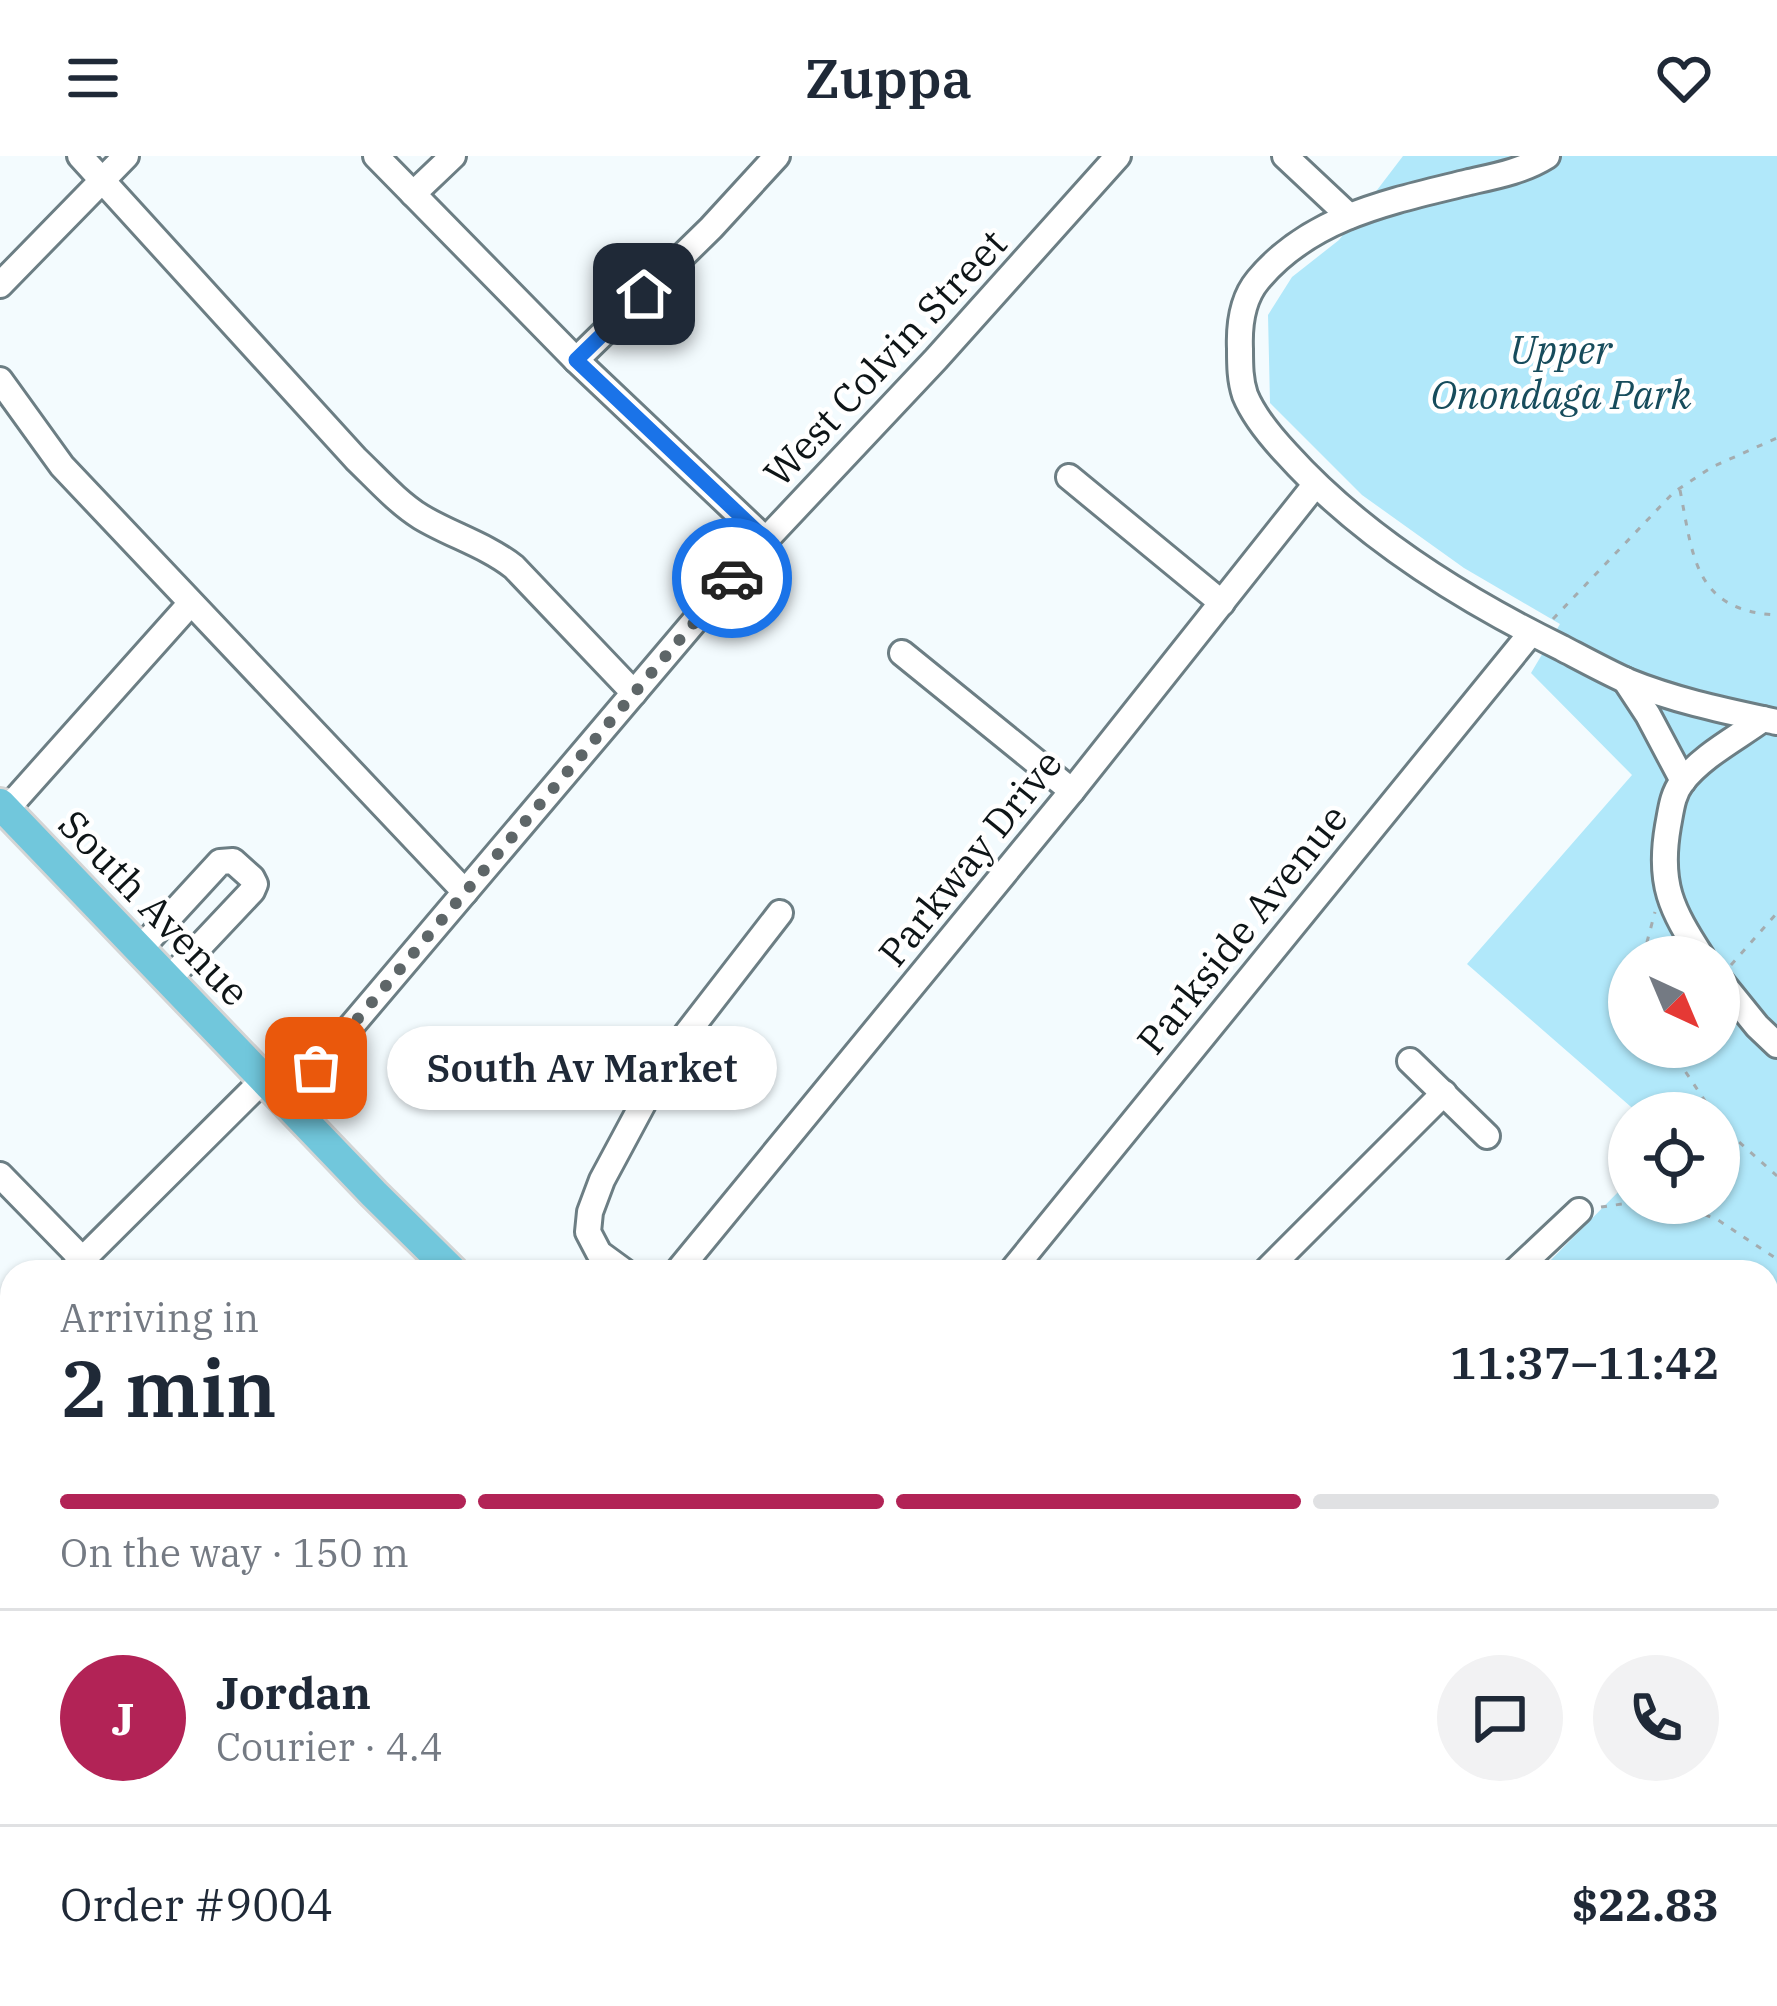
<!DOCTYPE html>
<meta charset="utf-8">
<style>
body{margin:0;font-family:"IBM Plex Serif",serif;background:#f2f2f3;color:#1f2937;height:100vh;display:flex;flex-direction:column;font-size:45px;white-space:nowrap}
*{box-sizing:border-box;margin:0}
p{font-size:39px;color:#747a83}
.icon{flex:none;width:66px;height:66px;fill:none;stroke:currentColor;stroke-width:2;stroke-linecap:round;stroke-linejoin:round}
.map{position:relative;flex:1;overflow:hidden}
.drawer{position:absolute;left:0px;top:1104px;width:1779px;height:747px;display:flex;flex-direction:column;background:#fff;border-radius:36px 36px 0 0;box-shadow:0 3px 9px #0004}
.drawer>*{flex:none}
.needle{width:78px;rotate:136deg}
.controls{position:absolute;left:1608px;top:780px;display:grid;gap:24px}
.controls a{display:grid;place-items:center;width:132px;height:132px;border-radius:50%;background:#fff;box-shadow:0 3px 9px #0004;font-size:60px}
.pin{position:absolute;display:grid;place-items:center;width:102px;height:102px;color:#fff;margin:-51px;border-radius:24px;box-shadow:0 6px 18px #0006}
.courier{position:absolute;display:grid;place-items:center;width:120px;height:120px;margin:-60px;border:9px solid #1a73e8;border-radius:50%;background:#fff;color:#222;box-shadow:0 3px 15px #0007}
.bubble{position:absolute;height:84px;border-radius:42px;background:#fff;box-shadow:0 3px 9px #0004;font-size:39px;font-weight:600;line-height:84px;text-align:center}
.headline em{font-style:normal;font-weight:600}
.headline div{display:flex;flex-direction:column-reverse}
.headline{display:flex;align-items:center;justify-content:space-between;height:204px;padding:0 60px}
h1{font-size:78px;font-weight:600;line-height:90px}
.bar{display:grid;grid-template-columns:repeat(4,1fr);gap:18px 12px;align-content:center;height:144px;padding:0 60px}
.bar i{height:15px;border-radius:9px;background:#e0e1e3}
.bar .on{background:#b22356}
.bar p{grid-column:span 4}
.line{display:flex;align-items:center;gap:30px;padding:0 60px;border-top:3px solid #e0e1e3}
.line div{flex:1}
.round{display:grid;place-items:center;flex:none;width:126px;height:126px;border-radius:63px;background:#f2f2f3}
header{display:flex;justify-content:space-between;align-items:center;height:156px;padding:0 60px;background:#fff;font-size:54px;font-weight:600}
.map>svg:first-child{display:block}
.green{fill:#b1e8fa;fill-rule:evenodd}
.water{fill:#23add1;stroke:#1d7f99;stroke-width:3}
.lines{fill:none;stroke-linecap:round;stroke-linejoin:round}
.minor-casing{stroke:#6c7e84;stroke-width:30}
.major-casing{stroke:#d4d5d5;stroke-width:36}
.path{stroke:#a4acaf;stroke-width:3;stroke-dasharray:6 9;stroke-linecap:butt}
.minor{stroke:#fff;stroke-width:24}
.major{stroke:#71c7dc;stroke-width:30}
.done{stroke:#5e6668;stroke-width:12;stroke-dasharray:0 21.6}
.route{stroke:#1a73e8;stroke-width:15}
.labels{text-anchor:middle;stroke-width:9;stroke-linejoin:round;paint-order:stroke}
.park-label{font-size:39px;font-style:italic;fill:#174c5c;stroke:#fff}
.street-label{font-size:39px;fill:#0e1517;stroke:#fff}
</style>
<header><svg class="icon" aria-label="menu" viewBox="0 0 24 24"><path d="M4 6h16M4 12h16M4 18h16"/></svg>Zuppa<svg class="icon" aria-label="heart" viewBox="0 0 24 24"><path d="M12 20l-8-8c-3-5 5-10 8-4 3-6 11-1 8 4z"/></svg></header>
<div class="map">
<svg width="1777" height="1850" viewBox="0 0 1777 1850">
<rect width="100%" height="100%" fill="#f3fbfe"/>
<g class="green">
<path d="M1403 0H1777V1296L1767 1292V1116H1539L1629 1025V1047H1719V957H1638L1467 808 1632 619 1531 517 1560 468 1464 412 1362 339 1270 247 1268 159 1292 121 1339 84ZM1629 801H1719V891H1629Z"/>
<path d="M1767 1350 1777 1354V1691L1767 1635Z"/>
<path d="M12 1721V1839H884L889 1850H0V1730Z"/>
<path d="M936 1839H1392L1318 1850H942Z"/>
</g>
<path class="water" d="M1217 1839H1427L1419 1843 1313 1850H1164Z"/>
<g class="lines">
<g class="minor-casing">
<g id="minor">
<path d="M80 0 356 303C376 322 397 346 421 361 451 379 486 389 514 411L634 537"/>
<path d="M376 0 576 204 766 384"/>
<path d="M1285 0 1349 60"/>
<path d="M1547 0C1523 15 1496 20 1469 26 1393 45 1311 60 1258 124 1242 143 1239 169 1240 193 1240 209 1240 224 1245 239 1254 261 1271 281 1287 298 1362 381 1462 443 1562 492 1583 503 1605 515 1627 525 1676 545 1726 555 1777 566"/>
<path d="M413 38 453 0"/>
<path d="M0 129 126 0"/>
<path d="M576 204 711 72 777 0"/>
<path d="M0 224 62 310 465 736"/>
<path d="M1069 321 1222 447"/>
<path d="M902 497 1072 635"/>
<path d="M1625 524 1648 559 1683 625"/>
<path d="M6 654 190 448"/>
<path d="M139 794 220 706 233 705 252 722 255 728 252 735 168 824"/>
<path d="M1702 801C1671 753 1658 728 1668 670 1671 655 1672 639 1682 626 1702 600 1737 582 1763 563"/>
<path d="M1719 823 1757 870 1777 889"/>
<path d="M1410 905 1487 980"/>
<path d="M286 947 744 407 936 203 1118 0"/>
<path d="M0 1019 83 1104"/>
<path d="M70 1116 263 924"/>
<path d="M625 1116 599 1097 588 1076 590 1056 602 1024 667 903 780 757"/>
<path d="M677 1116 1072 635 1315 329"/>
<path d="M1011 1116 1531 477"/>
<path d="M1265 1116 1444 937"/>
<path d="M1514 1116 1579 1055"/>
<path d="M0 1186 12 1174"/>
<path d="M1767 1315 1777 1319"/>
<path d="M1767 1462 1777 1460"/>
<path d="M0 1545 12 1533"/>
<path d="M1767 1573 1777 1584"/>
<path d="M0 1731 12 1722"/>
<path d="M418 1839 432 1850"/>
<path d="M625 1850 645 1839"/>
<path d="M1644 1850 1659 1839"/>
</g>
</g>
<g class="major-casing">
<g id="major">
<path d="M0 648 374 1038 453 1116"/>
<path d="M909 1839 916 1850"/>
</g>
</g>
<g class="path">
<path d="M1680 334C1693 400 1694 455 1777 459"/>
<path d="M1553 463 1674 336 1712 311 1777 282"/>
<path d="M1643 801 1655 756"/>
<path d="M1731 809 1777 757"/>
<path d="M1669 891 1713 957"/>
<path d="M1719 964 1739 986 1777 1020"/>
<path d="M1677 1047 1718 1064 1777 1103"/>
<path d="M1601 1051 1629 1047"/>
<path d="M0 1822 12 1830"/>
<path d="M27 1839 45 1850"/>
<path d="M356 1850 360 1839"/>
<path d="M1013 1850 1015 1839"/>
<path d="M1070 1850 1089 1839"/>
</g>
<use href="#minor" class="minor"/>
<use href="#major" class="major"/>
</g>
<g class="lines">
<path class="done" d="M316 912 732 422"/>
<path class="route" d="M644 138 576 204 766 384 732 422"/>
</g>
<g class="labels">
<g class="park-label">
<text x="1561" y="208">Upper<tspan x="1561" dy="45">Onondaga Park</tspan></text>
</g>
<g class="street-label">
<text transform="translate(885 202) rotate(-47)" y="14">West Colvin Street</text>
<text transform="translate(970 702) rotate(-51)" y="14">Parkway Drive</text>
<text transform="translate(154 752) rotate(46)" y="14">South Avenue</text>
<text transform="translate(1242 773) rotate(-51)" y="14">Parkside Avenue</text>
</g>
</g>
</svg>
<div class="controls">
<a><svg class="needle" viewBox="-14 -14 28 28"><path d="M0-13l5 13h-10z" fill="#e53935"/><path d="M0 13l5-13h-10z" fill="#747a83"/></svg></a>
<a><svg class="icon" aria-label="locate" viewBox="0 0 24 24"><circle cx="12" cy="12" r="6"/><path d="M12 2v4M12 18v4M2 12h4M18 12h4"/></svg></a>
</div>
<div class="pin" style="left:316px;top:912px;background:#ea580c"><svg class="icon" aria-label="bag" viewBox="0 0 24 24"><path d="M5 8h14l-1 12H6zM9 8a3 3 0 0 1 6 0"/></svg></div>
<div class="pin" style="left:644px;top:138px;background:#1f2937"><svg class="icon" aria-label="home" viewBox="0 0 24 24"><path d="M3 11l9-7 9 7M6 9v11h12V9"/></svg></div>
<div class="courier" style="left:732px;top:422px"><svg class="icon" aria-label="car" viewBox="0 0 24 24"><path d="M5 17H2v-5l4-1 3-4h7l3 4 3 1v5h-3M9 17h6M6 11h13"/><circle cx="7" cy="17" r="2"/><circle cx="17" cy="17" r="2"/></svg></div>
<div class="bubble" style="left:387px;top:870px;width:390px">South Av Market</div>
<section class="drawer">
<div class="headline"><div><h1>2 min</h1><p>Arriving in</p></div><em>11:37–11:42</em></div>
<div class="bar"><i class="on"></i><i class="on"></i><i class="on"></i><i></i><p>On the way · 150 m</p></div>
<div class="line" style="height:216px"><b class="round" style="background:#b22356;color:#fff">J</b><div><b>Jordan</b><p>Courier · 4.4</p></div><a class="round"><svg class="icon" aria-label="chat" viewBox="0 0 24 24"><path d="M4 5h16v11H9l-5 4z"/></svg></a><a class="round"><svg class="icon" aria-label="phone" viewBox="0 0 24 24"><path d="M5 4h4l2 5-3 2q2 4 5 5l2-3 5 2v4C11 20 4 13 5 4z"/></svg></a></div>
<div class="line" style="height:156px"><div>Order #9004</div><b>$22.83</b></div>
</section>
</div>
